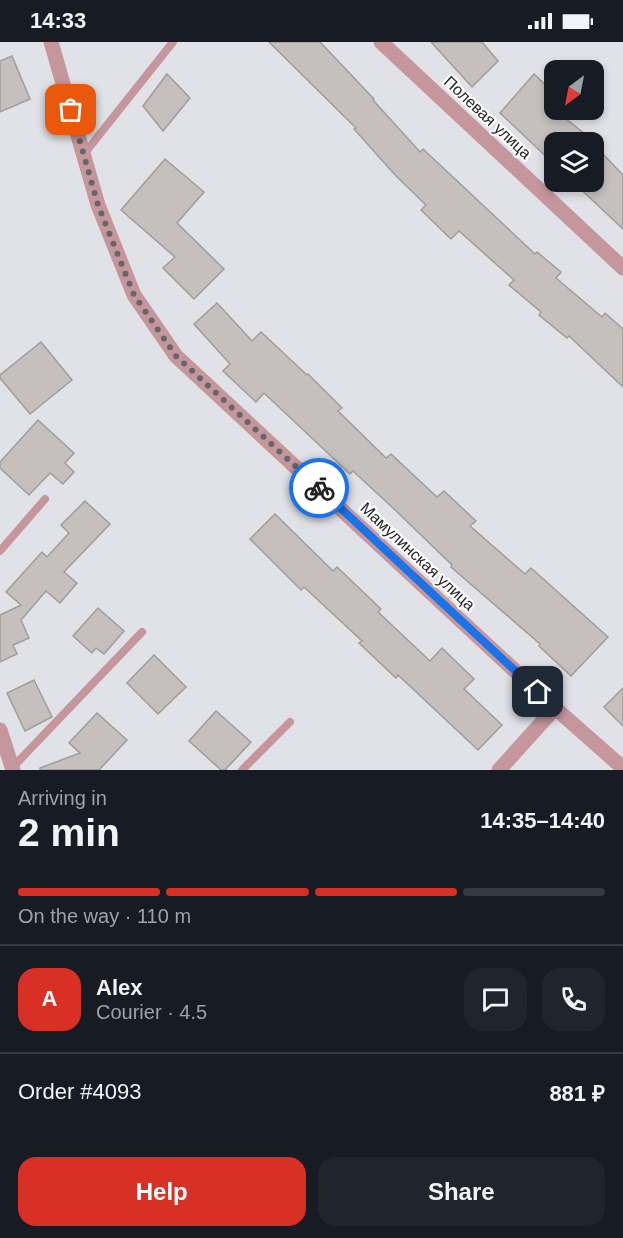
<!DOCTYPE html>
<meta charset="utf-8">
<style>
body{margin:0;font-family:Helvetica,sans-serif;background:#20242c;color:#f1f3f6;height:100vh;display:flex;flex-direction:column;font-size:22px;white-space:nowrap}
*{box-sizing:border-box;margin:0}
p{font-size:20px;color:#9ea1a6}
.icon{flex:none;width:33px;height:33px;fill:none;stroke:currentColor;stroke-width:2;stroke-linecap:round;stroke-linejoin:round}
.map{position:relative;height:728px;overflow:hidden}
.sheet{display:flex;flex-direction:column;background:#171b24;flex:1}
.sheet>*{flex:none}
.needle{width:39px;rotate:212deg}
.controls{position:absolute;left:544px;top:18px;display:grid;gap:12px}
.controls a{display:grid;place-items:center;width:60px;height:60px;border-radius:12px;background:#171b24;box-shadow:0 3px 9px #0003;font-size:30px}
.pin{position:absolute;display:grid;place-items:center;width:51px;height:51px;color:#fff;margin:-26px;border-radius:12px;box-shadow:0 3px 9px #0006}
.courier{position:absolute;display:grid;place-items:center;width:60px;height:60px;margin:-30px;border:4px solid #1a73e8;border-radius:50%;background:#fff;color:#222;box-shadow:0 2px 8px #0007}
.head em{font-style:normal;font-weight:800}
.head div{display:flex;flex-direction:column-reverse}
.head{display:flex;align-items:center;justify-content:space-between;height:102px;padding:0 18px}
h1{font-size:39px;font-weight:800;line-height:45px}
.bar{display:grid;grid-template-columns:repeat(4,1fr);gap:9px 6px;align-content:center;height:72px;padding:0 18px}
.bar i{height:8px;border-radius:4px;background:#363941}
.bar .on{background:#d93025}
.bar p{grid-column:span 4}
.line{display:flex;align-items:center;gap:15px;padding:0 18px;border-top:2px solid #363941}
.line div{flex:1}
.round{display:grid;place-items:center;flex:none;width:63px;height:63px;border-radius:18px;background:#20242c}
.action{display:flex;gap:12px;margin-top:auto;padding:12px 18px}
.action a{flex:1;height:69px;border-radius:18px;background:#d93025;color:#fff;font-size:24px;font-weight:800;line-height:69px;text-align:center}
.action a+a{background:#20242c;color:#f1f3f6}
.status{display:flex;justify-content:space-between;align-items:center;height:42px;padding:0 30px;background:#171b24;direction:ltr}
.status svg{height:16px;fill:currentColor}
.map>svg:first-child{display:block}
.building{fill:#c5c0be;stroke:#a19c99;stroke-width:1.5}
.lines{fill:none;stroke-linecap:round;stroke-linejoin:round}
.lane{stroke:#c5979d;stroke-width:8}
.street{stroke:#c5979d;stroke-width:15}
.done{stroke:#66666a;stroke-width:6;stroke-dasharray:0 10.8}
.route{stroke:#1a73e8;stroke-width:8}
.labels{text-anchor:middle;stroke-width:4.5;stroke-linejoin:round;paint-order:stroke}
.street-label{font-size:16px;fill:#242426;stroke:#fff}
</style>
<div class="status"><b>14:33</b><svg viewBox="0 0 49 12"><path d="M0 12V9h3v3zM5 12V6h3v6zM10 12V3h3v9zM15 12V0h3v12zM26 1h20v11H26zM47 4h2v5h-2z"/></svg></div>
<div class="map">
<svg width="623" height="728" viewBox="0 0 623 728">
<rect width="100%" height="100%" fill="#e1e2e7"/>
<g class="building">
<path d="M269 0H320L374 57 373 58 420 110 423 107 535 212 537 210 561 230 556 236 602 275 605 271 623 287V345L569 294 567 296 539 273 541 270 509 243 514 238 459 189 451 197 421 168 426 163 396 134 354 87 356 86Z"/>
<path d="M431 0H482L498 19 472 45Z"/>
<path d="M12 14 30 57 0 70V19Z"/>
<path d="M167 32 190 56 163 89 143 64Z"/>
<path d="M534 32 555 52V68L595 100H555V123L500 71Z"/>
<path d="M604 113 623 133V187L573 140H594V124Z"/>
<path d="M165 117 204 150 177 181 224 227 194 257 163 226 175 215 121 168Z"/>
<path d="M217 261 252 299 261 290 307 333 308 332 342 366 338 369 386 416 391 412 437 455 444 449 476 479 470 484 525 532 531 526 608 595 571 634 539 604 540 602 451 525 452 523 394 467 353 429 350 432 264 351 256 360 223 329 230 322 194 282Z"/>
<path d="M41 300 72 338 30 372 0 336V333Z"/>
<path d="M38 378 74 411 65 421 74 430 63 442 50 431 29 453 0 426V420Z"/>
<path d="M85 459 110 482 64 530 77 541 60 561 46 549 21 578 29 596 13 603 17 612 0 620V573L21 563 6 550 42 510 47 515 69 491 61 483Z"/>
<path d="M275 472 333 529 337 525 381 567 378 570 430 619 442 606 474 637 464 647 502 683 478 708 398 633 396 636 359 601 362 599 304 545 301 548 250 497Z"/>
<path d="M98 566 124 589 104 612 96 606 92 611 73 594Z"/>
<path d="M154 613 186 645 158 672 127 641Z"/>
<path d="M34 638 52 675 25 689 7 651Z"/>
<path d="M623 646V684L604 665Z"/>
<path d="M216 669 251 700 225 728H221L189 699Z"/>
<path d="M97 671 127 698 99 728H40V726L80 711 69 701Z"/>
</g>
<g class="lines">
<g class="lane">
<path d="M84 112 173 0"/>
<path d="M0 509 45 457"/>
<path d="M12 726 142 590"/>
<path d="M242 728 290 680"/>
</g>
<g class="street">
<path d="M51 0 98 163 134 253 176 314 555 666 623 726"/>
<path d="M381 0 623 226"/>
<path d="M0 688 13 728"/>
<path d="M499 728 555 666"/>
</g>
</g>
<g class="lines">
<path class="done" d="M71 68 98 163 134 253 176 314 319 446"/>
<path class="route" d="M319 446 538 650"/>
</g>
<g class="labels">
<g class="street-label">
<text transform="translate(488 75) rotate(43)" y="6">Полевая улица</text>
<text transform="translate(418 514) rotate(43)" y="6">Мамулинская улица</text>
</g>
</g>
</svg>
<div class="controls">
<a><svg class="needle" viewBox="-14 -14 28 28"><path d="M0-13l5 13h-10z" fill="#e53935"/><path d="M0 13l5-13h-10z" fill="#9ea1a6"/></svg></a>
<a><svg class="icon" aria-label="layers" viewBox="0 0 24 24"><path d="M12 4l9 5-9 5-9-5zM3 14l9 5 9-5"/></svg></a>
</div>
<div class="pin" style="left:71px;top:68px;background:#ea580c"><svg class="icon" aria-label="bag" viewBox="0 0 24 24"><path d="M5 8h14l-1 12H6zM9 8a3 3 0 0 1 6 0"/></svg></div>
<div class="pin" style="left:538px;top:650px;background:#1f2937"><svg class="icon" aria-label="home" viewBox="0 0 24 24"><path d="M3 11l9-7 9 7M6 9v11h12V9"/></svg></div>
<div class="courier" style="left:319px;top:446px"><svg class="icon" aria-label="bike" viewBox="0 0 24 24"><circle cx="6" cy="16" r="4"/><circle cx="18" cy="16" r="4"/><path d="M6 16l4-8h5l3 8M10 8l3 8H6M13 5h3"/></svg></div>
</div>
<section class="sheet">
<div class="head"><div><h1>2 min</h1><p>Arriving in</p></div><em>14:35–14:40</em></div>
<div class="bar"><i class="on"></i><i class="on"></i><i class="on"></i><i></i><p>On the way · 110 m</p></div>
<div class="line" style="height:108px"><b class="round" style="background:#d93025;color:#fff">A</b><div><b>Alex</b><p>Courier · 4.5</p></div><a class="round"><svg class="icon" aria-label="chat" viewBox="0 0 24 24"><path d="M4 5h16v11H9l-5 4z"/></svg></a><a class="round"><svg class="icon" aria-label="phone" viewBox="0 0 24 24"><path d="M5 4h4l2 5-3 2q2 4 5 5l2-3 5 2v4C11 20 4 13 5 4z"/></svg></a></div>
<div class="line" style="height:78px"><div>Order #4093</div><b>881 ₽</b></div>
<div class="action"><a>Help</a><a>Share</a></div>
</section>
